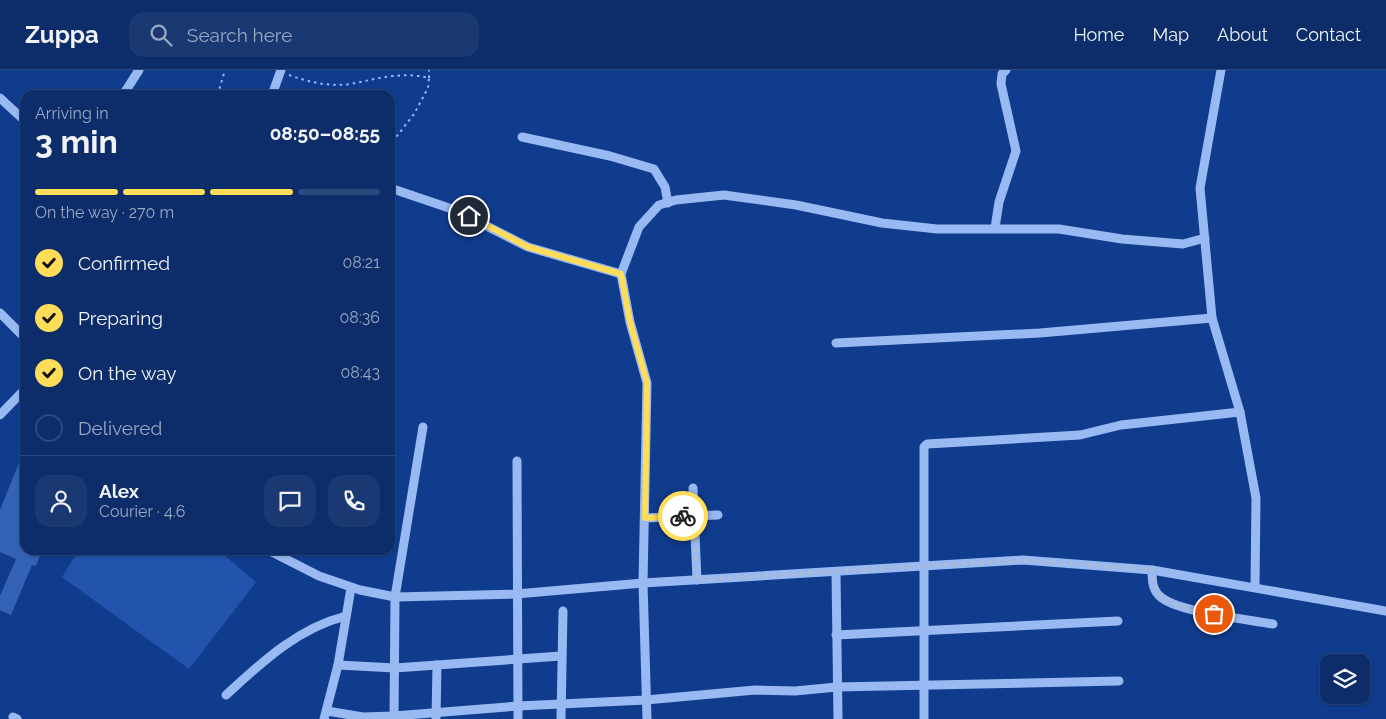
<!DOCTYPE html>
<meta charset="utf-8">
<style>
body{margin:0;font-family:Raleway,sans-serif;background:#1a3972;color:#f1f3f6;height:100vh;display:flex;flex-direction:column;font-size:19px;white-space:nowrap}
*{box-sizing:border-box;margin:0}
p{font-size:16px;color:#9aa8c1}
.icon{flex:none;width:28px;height:28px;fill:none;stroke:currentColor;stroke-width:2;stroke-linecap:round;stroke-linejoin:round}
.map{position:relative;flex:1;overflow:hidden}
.panel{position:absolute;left:20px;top:20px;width:375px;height:465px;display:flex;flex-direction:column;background:#0c2d6a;border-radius:15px;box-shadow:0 1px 4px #0004,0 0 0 1px #2c497e}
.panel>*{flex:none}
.buttons{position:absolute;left:1320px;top:584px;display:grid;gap:10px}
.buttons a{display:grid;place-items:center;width:50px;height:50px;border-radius:10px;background:#0c2d6a;box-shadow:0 1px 4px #0004,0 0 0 1px #2c497e;font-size:25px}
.pin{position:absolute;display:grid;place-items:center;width:42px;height:42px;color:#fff;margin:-21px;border:2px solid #fff;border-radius:50%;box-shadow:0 1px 5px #0007}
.courier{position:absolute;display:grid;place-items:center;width:50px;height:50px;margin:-25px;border:4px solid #ffdd59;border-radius:50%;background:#fff;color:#222;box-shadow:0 1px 6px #0007}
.overview em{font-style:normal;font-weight:700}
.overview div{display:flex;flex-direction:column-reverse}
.overview{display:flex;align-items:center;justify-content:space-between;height:85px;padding:0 15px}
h1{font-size:32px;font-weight:700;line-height:38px}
.bar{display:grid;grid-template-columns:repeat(4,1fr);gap:8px 5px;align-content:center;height:60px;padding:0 15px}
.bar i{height:6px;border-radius:4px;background:#2c497e}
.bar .active{background:#ffdd59}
.bar p{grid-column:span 4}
.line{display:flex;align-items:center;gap:12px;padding:0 15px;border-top:1px solid #2c497e}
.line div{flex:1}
.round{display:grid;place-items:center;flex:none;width:52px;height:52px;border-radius:15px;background:#1a3972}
ol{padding:0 15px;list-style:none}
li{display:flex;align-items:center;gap:15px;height:55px}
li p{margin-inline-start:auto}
li .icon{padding:5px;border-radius:50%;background:#ffdd59;color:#111;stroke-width:4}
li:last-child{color:#9aa8c1}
li i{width:28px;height:28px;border:2px solid #2c497e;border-radius:50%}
header{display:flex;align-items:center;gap:30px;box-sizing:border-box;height:70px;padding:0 25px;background:#0c2d6a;border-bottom:1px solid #2c497e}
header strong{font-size:24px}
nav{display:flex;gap:28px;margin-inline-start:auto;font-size:18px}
.search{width:350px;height:45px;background:#1a3972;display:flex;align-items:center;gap:12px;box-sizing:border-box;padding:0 18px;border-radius:15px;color:#9aa8c1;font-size:19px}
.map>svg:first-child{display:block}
.grass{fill:#2254ad}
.building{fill:#3462b5}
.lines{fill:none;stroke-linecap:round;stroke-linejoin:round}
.path{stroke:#98b9f2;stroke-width:2;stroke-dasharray:2.5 4;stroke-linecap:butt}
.minor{stroke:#98b9f2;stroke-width:9}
.done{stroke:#abbbd7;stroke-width:5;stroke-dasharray:0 9}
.route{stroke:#ffdd59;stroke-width:6}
</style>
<header>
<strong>Zuppa</strong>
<div class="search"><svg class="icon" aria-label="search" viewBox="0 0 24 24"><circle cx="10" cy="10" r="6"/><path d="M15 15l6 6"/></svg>Search here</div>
<nav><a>Home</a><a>Map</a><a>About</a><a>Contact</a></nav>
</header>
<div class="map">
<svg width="1386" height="649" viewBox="0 0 1386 649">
<rect width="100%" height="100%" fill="#103c8d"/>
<path class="grass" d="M79 480H218L256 512 189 599 62 507Z"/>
<path class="building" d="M25 378V480H42L36 496 32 495 11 545 0 540V526L16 489 0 482V440Z"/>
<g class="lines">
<g class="path">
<path d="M289 5C309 12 328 17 350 14 377 9 402 1 429 8L428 18 414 44 390 75"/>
<path d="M429 8V0"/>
<path d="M220 25 219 20 225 0"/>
</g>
<g class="minor">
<path d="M1221 0 1200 118 1212 248 1240 342 1256 428 1255 516"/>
<path d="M123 25 139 0"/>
<path d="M272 25 281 0"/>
<path d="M0 28 25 51"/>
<path d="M522 67 610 86 654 99 665 117 668 133"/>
<path d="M390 118 455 140 528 177 621 204"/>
<path d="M995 158 999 132 1016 81 1001 14 1002 4 1006 0"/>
<path d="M0 243 25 268"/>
<path d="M836 273 1040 263 1212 248"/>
<path d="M0 345 25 319"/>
<path d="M517 391 518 649"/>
<path d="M693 418 697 510"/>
<path d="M645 448 718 445"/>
<path d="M268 480 319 506 360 520 395 527 516 524 643 513 1023 490 1152 500 1386 541"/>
<path d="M1152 500C1152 510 1152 521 1162 528 1183 543 1246 549 1273 554"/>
<path d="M836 503 838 649"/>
<path d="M836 565 1118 551"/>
<path d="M338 595 395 598 561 586"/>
<path d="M226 625C262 592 298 558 346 546"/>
<path d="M327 641 363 647 394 646 518 636 646 630 755 620 795 621 837 617 1119 611"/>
<path d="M13 647 17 649"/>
<path d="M324 649 338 595 351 518"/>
<path d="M394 649 395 527 423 357"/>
<path d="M436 649 437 595"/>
<path d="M561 649 563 541"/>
<path d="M647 649 643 513 647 313 630 252 621 204 639 157 659 135 676 130 724 125 796 135 882 153 937 159H1059L1122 169 1183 174 1205 168"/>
<path d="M924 649V377L927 374 1080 365 1121 355 1240 342"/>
</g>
</g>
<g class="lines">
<path class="done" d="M683 446H694L697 510 1023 490 1152 500C1151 534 1186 539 1214 544"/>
<path class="route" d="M469 146 528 177 621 204 630 252 647 313 645 448 683 446"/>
</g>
</svg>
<div class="buttons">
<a><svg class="icon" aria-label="layers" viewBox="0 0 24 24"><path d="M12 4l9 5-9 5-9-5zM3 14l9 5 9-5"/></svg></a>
</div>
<div class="pin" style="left:1214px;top:544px;background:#ea580c"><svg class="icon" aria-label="bag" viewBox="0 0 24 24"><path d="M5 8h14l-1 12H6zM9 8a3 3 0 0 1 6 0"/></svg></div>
<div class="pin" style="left:469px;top:146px;background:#1f2937"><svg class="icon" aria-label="home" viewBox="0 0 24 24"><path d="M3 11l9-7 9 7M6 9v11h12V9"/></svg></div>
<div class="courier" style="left:683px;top:446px"><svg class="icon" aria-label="bike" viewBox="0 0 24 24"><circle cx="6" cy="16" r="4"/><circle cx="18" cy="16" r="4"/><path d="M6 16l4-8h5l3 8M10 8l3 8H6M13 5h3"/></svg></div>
<section class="panel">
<div class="overview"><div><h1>3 min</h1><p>Arriving in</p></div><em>08:50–08:55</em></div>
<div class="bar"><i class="active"></i><i class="active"></i><i class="active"></i><i></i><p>On the way · 270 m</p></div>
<ol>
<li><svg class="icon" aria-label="check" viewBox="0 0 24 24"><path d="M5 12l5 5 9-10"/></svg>Confirmed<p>08:21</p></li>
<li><svg class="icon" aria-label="check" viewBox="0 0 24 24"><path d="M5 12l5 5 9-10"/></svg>Preparing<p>08:36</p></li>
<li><svg class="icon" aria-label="check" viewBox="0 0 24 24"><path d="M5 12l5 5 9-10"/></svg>On the way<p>08:43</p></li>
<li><i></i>Delivered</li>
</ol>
<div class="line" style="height:90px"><a class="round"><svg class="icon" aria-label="person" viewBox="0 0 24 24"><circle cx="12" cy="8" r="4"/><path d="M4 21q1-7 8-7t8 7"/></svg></a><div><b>Alex</b><p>Courier · 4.6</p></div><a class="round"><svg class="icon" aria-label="chat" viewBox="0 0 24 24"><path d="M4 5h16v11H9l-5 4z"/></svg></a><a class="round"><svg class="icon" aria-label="phone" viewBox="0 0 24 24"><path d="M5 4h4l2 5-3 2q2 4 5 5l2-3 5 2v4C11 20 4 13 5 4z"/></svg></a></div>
</section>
</div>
